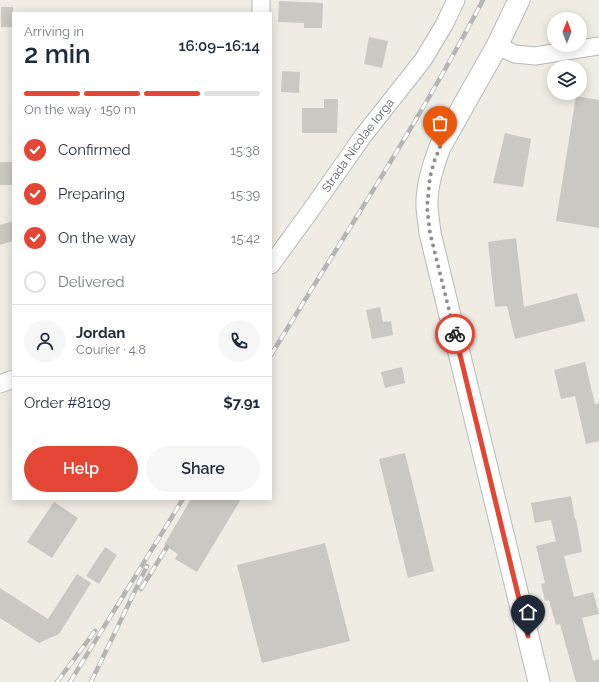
<!DOCTYPE html>
<meta charset="utf-8">
<style>
body{margin:0;font-family:Raleway,sans-serif;background:#f6f6f7;color:#1f2937;height:100vh;display:flex;flex-direction:column;font-size:15px;white-space:nowrap}
*{box-sizing:border-box;margin:0}
p{font-size:13px;color:#747a83}
.icon{flex:none;width:22px;height:22px;fill:none;stroke:currentColor;stroke-width:2;stroke-linecap:round;stroke-linejoin:round}
.map{position:relative;flex:1;overflow:hidden}
.panel{position:absolute;left:12px;top:12px;width:260px;height:488px;display:flex;flex-direction:column;background:#fff;border-radius:0px;box-shadow:0 2px 10px #0003}
.panel>*{flex:none}
.needle{width:26px;rotate:1deg}
.tools{position:absolute;left:547px;top:12px;display:grid;gap:8px}
.tools a{display:grid;place-items:center;width:40px;height:40px;border-radius:50%;background:#fff;box-shadow:0 2px 10px #0003;font-size:20px}
.pin{position:absolute;display:grid;place-items:center;width:34px;height:34px;color:#fff;margin:-41px -17px;border-radius:50% 50% 50% 0;rotate:-45deg;box-shadow:0 0 4px #0007}
.pin .icon{rotate:45deg}
.courier{position:absolute;display:grid;place-items:center;width:40px;height:40px;margin:-20px;border:3px solid #e34634;border-radius:50%;background:#fff;color:#222;box-shadow:0 1px 5px #0007}
.overview em{font-style:normal;font-weight:600}
.overview div{display:flex;flex-direction:column-reverse}
.overview{display:flex;align-items:center;justify-content:space-between;height:68px;padding:0 12px}
h1{font-size:26px;font-weight:600;line-height:30px}
.bar{display:grid;grid-template-columns:repeat(4,1fr);gap:6px 4px;align-content:center;height:48px;padding:0 12px}
.bar i{height:5px;border-radius:3px;background:#e0e1e3}
.bar .on{background:#e34634}
.bar p{grid-column:span 4}
.line{display:flex;align-items:center;gap:10px;padding:0 12px;border-top:1px solid #e0e1e3}
.line div{flex:1}
.round{display:grid;place-items:center;flex:none;width:42px;height:42px;border-radius:21px;background:#f6f6f7}
ol{padding:0 12px;list-style:none}
li{display:flex;align-items:center;gap:12px;height:44px}
li p{margin-inline-start:auto}
li .icon{padding:4px;border-radius:50%;background:#e34634;color:#fff;stroke-width:4}
li:last-child{color:#747a83}
li i{width:22px;height:22px;border:2px solid #e0e1e3;border-radius:50%}
.action{display:flex;gap:8px;margin-top:auto;padding:8px 12px}
.action a{flex:1;height:46px;border-radius:24px;background:#e34634;color:#fff;font-size:16px;font-weight:600;line-height:46px;text-align:center}
.action a+a{background:#f6f6f7;color:#1f2937}
.map>svg:first-child{display:block}
.building{fill:#cac8c2}
.lines{fill:none;stroke-linecap:round;stroke-linejoin:round}
.minor-casing{stroke:#b6b9bd;stroke-width:19}
.tertiary-casing{stroke:#b6b9bd;stroke-width:23}
.minor{stroke:#fff;stroke-width:17}
.tertiary{stroke:#fff;stroke-width:21}
.rail-casing{stroke:#b4b5b5;stroke-width:4.5}
.rail{stroke:#fff;stroke-width:3;stroke-dasharray:9;stroke-linecap:butt}
.done{stroke:#8e9090;stroke-width:4;stroke-dasharray:0 7.2}
.route{stroke:#e34634;stroke-width:5}
.labels{text-anchor:middle;stroke-width:3.5;stroke-linejoin:round;paint-order:stroke}
.street-label{font-size:12px;fill:#5b5f63;stroke:#fff}
</style>
<div class="map">
<svg width="599" height="682" viewBox="0 0 599 682">
<rect width="100%" height="100%" fill="#eeece3"/>
<g class="building">
<path d="M279 1 323 3 322 28H304V23L278 22Z"/>
<rect x="1" y="7" width="12" height="20"/>
<path d="M369 37 388 41 382 68 364 64Z"/>
<path d="M282 71 300 72 299 93 281 92Z"/>
<path d="M576 96 599 100V228L556 221Z"/>
<path d="M324 99H338L337 133H302V108H324Z"/>
<path d="M505 133 531 139 523 187 493 183Z"/>
<rect x="0" y="162" width="13" height="23"/>
<path d="M13 221V241L0 245V225Z"/>
<path d="M516 238 524 307 577 293 585 321 515 339 507 306 495 307 488 242Z"/>
<path d="M380 307 383 322 391 321 393 335 372 339 366 310Z"/>
<path d="M585 362 595 404 599 403V441L586 444 575 396 561 399 554 370Z"/>
<path d="M402 367 405 383 385 388 381 372Z"/>
<path d="M405 453 434 571 408 578 379 459Z"/>
<path d="M571 496 575 519H576L582 552 564 556 574 597 593 592 599 614 582 618 593 661 599 659V682H576L560 624 556 625 549 600 545 601 541 584 545 583 536 546 556 541 551 520 535 523 531 503Z"/>
<path d="M191 499H241L197 572 175 559 178 554 164 545Z"/>
<path d="M54 502 78 518 52 558 27 542Z"/>
<path d="M325 543 350 641 262 663 237 565Z"/>
<path d="M105 547 117 555 99 584 86 576Z"/>
<path d="M77 574 91 583 59 634 39 643 0 618V588L48 619Z"/>
</g>
<g class="lines">
<g class="minor-casing">
<g id="minor">
<path d="M261 13V0"/>
<path d="M497 46 515 54 535 56 599 46"/>
<path id="s1" d="M271 265 311 210 363 136 423 60 444 25 456 0"/>
<path d="M0 384 13 379"/>
</g>
</g>
<g class="tertiary-casing">
<path id="tertiary" d="M519 0 497 46 440 147C433 166 426 187 427 208 428 216 429 225 430 233L539 682"/>
</g>
<use href="#minor" class="minor"/>
<use href="#tertiary" class="tertiary"/>
<g class="rail-casing">
<g id="rail">
<path d="M271 355C343 237 419 122 483 0"/>
<path d="M141 589 167 547"/>
<path d="M57 682 95 631"/>
<path d="M70 682 183 499"/>
<path d="M91 682 147 566"/>
</g>
</g>
<use href="#rail" class="rail"/>
</g>
<g class="lines">
<path class="done" d="M440 147 434 162 430 177 427 207 430 233 455 334"/>
<path class="route" d="M455 334 528 636"/>
</g>
<g class="labels">
<g class="street-label">
<text dy="4" stroke="none"><textPath href="#s1" startOffset="148">Strada Nicolae Iorga</textPath></text>
</g>
</g>
</svg>
<div class="tools">
<a><svg class="needle" viewBox="-14 -14 28 28"><path d="M0-13l5 13h-10z" fill="#e53935"/><path d="M0 13l5-13h-10z" fill="#747a83"/></svg></a>
<a><svg class="icon" aria-label="layers" viewBox="0 0 24 24"><path d="M12 4l9 5-9 5-9-5zM3 14l9 5 9-5"/></svg></a>
</div>
<div class="pin" style="left:440px;top:147px;background:#ea580c"><svg class="icon" aria-label="bag" viewBox="0 0 24 24"><path d="M5 8h14l-1 12H6zM9 8a3 3 0 0 1 6 0"/></svg></div>
<div class="pin" style="left:528px;top:636px;background:#1f2937"><svg class="icon" aria-label="home" viewBox="0 0 24 24"><path d="M3 11l9-7 9 7M6 9v11h12V9"/></svg></div>
<div class="courier" style="left:455px;top:334px"><svg class="icon" aria-label="bike" viewBox="0 0 24 24"><circle cx="6" cy="16" r="4"/><circle cx="18" cy="16" r="4"/><path d="M6 16l4-8h5l3 8M10 8l3 8H6M13 5h3"/></svg></div>
<section class="panel">
<div class="overview"><div><h1>2 min</h1><p>Arriving in</p></div><em>16:09–16:14</em></div>
<div class="bar"><i class="on"></i><i class="on"></i><i class="on"></i><i></i><p>On the way · 150 m</p></div>
<ol>
<li><svg class="icon" aria-label="check" viewBox="0 0 24 24"><path d="M5 12l5 5 9-10"/></svg>Confirmed<p>15:38</p></li>
<li><svg class="icon" aria-label="check" viewBox="0 0 24 24"><path d="M5 12l5 5 9-10"/></svg>Preparing<p>15:39</p></li>
<li><svg class="icon" aria-label="check" viewBox="0 0 24 24"><path d="M5 12l5 5 9-10"/></svg>On the way<p>15:42</p></li>
<li><i></i>Delivered</li>
</ol>
<div class="line" style="height:72px"><a class="round"><svg class="icon" aria-label="person" viewBox="0 0 24 24"><circle cx="12" cy="8" r="4"/><path d="M4 21q1-7 8-7t8 7"/></svg></a><div><b>Jordan</b><p>Courier · 4.8</p></div><a class="round"><svg class="icon" aria-label="phone" viewBox="0 0 24 24"><path d="M5 4h4l2 5-3 2q2 4 5 5l2-3 5 2v4C11 20 4 13 5 4z"/></svg></a></div>
<div class="line" style="height:52px"><div>Order #8109</div><b>$7.91</b></div>
<div class="action"><a>Help</a><a>Share</a></div>
</section>
</div>
